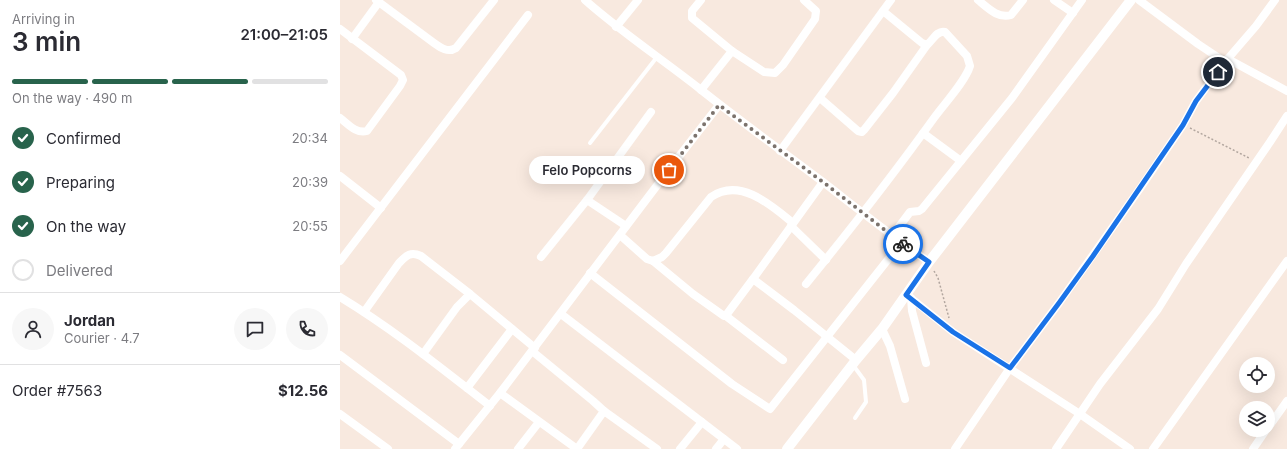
<!DOCTYPE html>
<meta charset="utf-8">
<style>
body{margin:0;font-family:Inter,sans-serif;background:#f7f7f7;color:#2b2b33;height:100vh;display:flex;flex-direction:column;font-size:15px;white-space:nowrap}
*{box-sizing:border-box;margin:0}
p{font-size:13px;color:#7c7c81}
.icon{flex:none;width:22px;height:22px;fill:none;stroke:currentColor;stroke-width:2;stroke-linecap:round;stroke-linejoin:round}
.map{position:relative;flex:1;overflow:hidden}
.sheet{display:flex;flex-direction:column;background:#fff;width:340px}
.sheet>*{flex:none}
.tools{position:absolute;left:899px;top:357px;display:grid;gap:8px}
.tools a{display:grid;place-items:center;width:36px;height:36px;border-radius:50%;background:#fff;box-shadow:0 4px 16px #0002;font-size:20px}
.pin{position:absolute;display:grid;place-items:center;width:34px;height:34px;color:#fff;margin:-17px;border:2px solid #fff;border-radius:50%;box-shadow:0 1px 4px #0007}
.courier{position:absolute;display:grid;place-items:center;width:40px;height:40px;margin:-20px;border:3px solid #1a73e8;border-radius:50%;background:#fff;color:#222;box-shadow:0 1px 5px #0007}
.bubble{position:absolute;height:28px;border-radius:14px;background:#fff;box-shadow:0 4px 16px #0002;font-size:13px;font-weight:600;line-height:28px;text-align:center}
.head em{font-style:normal;font-weight:600}
.head div{display:flex;flex-direction:column-reverse}
.head{display:flex;align-items:center;justify-content:space-between;height:68px;padding:0 12px}
h1{font-size:26px;font-weight:600;line-height:30px}
.bar{display:grid;grid-template-columns:repeat(4,1fr);gap:6px 4px;align-content:center;height:48px;padding:0 12px}
.bar i{height:5px;border-radius:3px;background:#e1e1e2}
.bar .on{background:#28634c}
.bar p{grid-column:span 4}
.line{display:flex;align-items:center;gap:10px;padding:0 12px;border-top:1px solid #e1e1e2}
.line div{flex:1}
.round{display:grid;place-items:center;flex:none;width:42px;height:42px;border-radius:21px;background:#f7f7f7}
ol{padding:0 12px;list-style:none}
li{display:flex;align-items:center;gap:12px;height:44px}
li p{margin-inline-start:auto}
li .icon{padding:4px;border-radius:50%;background:#28634c;color:#fff;stroke-width:4}
li:last-child{color:#7c7c81}
li i{width:22px;height:22px;border:2px solid #e1e1e2;border-radius:50%}
main{display:flex;flex:1;min-height:0}
.map>svg:first-child{display:block}
.lines{fill:none;stroke-linecap:round;stroke-linejoin:round}
.path{stroke:#b2a69f;stroke-width:1.5;stroke-dasharray:2 2;stroke-linecap:butt}
.service{stroke:#fff;stroke-width:4}
.minor{stroke:#fff;stroke-width:8}
.tertiary{stroke:#fff;stroke-width:10}
.done{stroke:#7c736d;stroke-width:4;stroke-dasharray:0 7.2}
.route{stroke:#1a73e8;stroke-width:5}
</style>
<main>
<section class="sheet">
<div class="head"><div><h1>3 min</h1><p>Arriving in</p></div><em>21:00–21:05</em></div>
<div class="bar"><i class="on"></i><i class="on"></i><i class="on"></i><i></i><p>On the way · 490 m</p></div>
<ol>
<li><svg class="icon" aria-label="check" viewBox="0 0 24 24"><path d="M5 12l5 5 9-10"/></svg>Confirmed<p>20:34</p></li>
<li><svg class="icon" aria-label="check" viewBox="0 0 24 24"><path d="M5 12l5 5 9-10"/></svg>Preparing<p>20:39</p></li>
<li><svg class="icon" aria-label="check" viewBox="0 0 24 24"><path d="M5 12l5 5 9-10"/></svg>On the way<p>20:55</p></li>
<li><i></i>Delivered</li>
</ol>
<div class="line" style="height:72px"><a class="round"><svg class="icon" aria-label="person" viewBox="0 0 24 24"><circle cx="12" cy="8" r="4"/><path d="M4 21q1-7 8-7t8 7"/></svg></a><div><b>Jordan</b><p>Courier · 4.7</p></div><a class="round"><svg class="icon" aria-label="chat" viewBox="0 0 24 24"><path d="M4 5h16v11H9l-5 4z"/></svg></a><a class="round"><svg class="icon" aria-label="phone" viewBox="0 0 24 24"><path d="M5 4h4l2 5-3 2q2 4 5 5l2-3 5 2v4C11 20 4 13 5 4z"/></svg></a></div>
<div class="line" style="height:52px"><div>Order #7563</div><b>$12.56</b></div>
</section>
<div class="map">
<svg width="947" height="449" viewBox="0 0 947 449">
<rect width="100%" height="100%" fill="#f8e9df"/>
<g class="lines">
<g class="path">
<path d="M850 128 909 158"/>
<path d="M594 271 598 278 609 318"/>
</g>
<g class="service">
<path d="M250 143 317 57"/>
<path d="M513 365 524 380 526 402 515 418"/>
</g>
<g class="minor">
<path d="M36 0 94 43C101 48 108 53 116 48L154 0"/>
<path d="M245 0C281 32 322 59 360 89 400 121 442 151 483 182 518 209 553 237 589 262"/>
<path d="M361 0 352 11V18L392 51 424 72 435 73 443 65 475 19 476 11 464 0"/>
<path d="M638 0C648 8 658 19 671 15L683 0"/>
<path d="M714 0 733 13"/>
<path d="M799 0 858 44 885 62"/>
<path d="M276 27 298 0"/>
<path d="M0 29 61 75 63 80 60 86 27 131C16 134 8 124 0 118"/>
<path d="M12 39 39 2"/>
<path d="M888 59 947 91"/>
<path d="M361 90 392 51"/>
<path d="M480 98 518 131 522 132 524 130 553 93 587 45"/>
<path d="M583 133 621 161"/>
<path d="M440 151 551 0"/>
<path d="M0 176 41 208"/>
<path d="M247 200 286 226"/>
<path d="M451 226 486 260"/>
<path d="M280 235 307 259 313 261 322 257 326 253 371 197C400 177 431 205 453 223"/>
<path d="M552 236 570 212 579 211 582 209 672 98 742 0"/>
<path d="M201 257 247 200 311 112"/>
<path d="M0 261 188 15"/>
<path d="M313 261 353 294 384 316 387 314 413 279 454 310 516 360"/>
<path d="M250 273 392 384 430 409 561 243"/>
<path d="M413 279 483 182"/>
<path d="M466 284C510 230 553 175 594 118 604 104 625 82 630 66L627 56 605 32C597 30 593 40 587 45L582 43 543 11"/>
<path d="M567 295 613 332 740 414 790 449"/>
<path d="M0 297C53 329 101 368 150 406"/>
<path d="M571 298 572 311 586 363"/>
<path d="M24 312 59 263C66 256 70 251 81 256L130 294 195 348"/>
<path d="M221 314 397 449"/>
<path d="M386 316 443 360"/>
<path d="M542 329 550 346 565 399"/>
<path d="M192 351 253 401 264 411"/>
<path d="M83 354 117 307 130 294"/>
<path d="M0 355 119 444"/>
<path d="M127 388 172 329"/>
<path d="M160 393 237 449"/>
<path d="M0 414 48 449"/>
<path d="M928 428 947 401"/>
<path d="M115 449 160 393 337 159 379 105"/>
<path d="M178 449 199 422"/>
<path d="M237 449 264 411 317 449"/>
<path d="M340 449 362 422"/>
<path d="M376 449 384 439"/>
<path d="M615 449 670 368 719 303 801 187 843 125 856 101 885 62 916 26 935 0"/>
<path d="M716 449 760 384 818 309 846 264 930 142 947 116"/>
<path d="M813 449 947 261"/>
<path d="M913 449 926 430"/>
</g>
<path class="tertiary" d="M447 449 516 360 542 329 589 262 791 0"/>
</g>
<g class="lines">
<path class="done" d="M329 170 379 105 483 182 563 244"/>
<path class="route" d="M563 244 589 262 566 295 613 332 670 368 719 303 753 256 843 125 856 101 878 72"/>
</g>
</svg>
<div class="tools">
<a><svg class="icon" aria-label="locate" viewBox="0 0 24 24"><circle cx="12" cy="12" r="6"/><path d="M12 2v4M12 18v4M2 12h4M18 12h4"/></svg></a>
<a><svg class="icon" aria-label="layers" viewBox="0 0 24 24"><path d="M12 4l9 5-9 5-9-5zM3 14l9 5 9-5"/></svg></a>
</div>
<div class="pin" style="left:329px;top:170px;background:#ea580c"><svg class="icon" aria-label="bag" viewBox="0 0 24 24"><path d="M5 8h14l-1 12H6zM9 8a3 3 0 0 1 6 0"/></svg></div>
<div class="pin" style="left:878px;top:72px;background:#1f2937"><svg class="icon" aria-label="home" viewBox="0 0 24 24"><path d="M3 11l9-7 9 7M6 9v11h12V9"/></svg></div>
<div class="courier" style="left:563px;top:244px"><svg class="icon" aria-label="bike" viewBox="0 0 24 24"><circle cx="6" cy="16" r="4"/><circle cx="18" cy="16" r="4"/><path d="M6 16l4-8h5l3 8M10 8l3 8H6M13 5h3"/></svg></div>
<div class="bubble" style="left:189px;top:156px;width:116px">Felo Popcorns</div>
</div>
</main>
